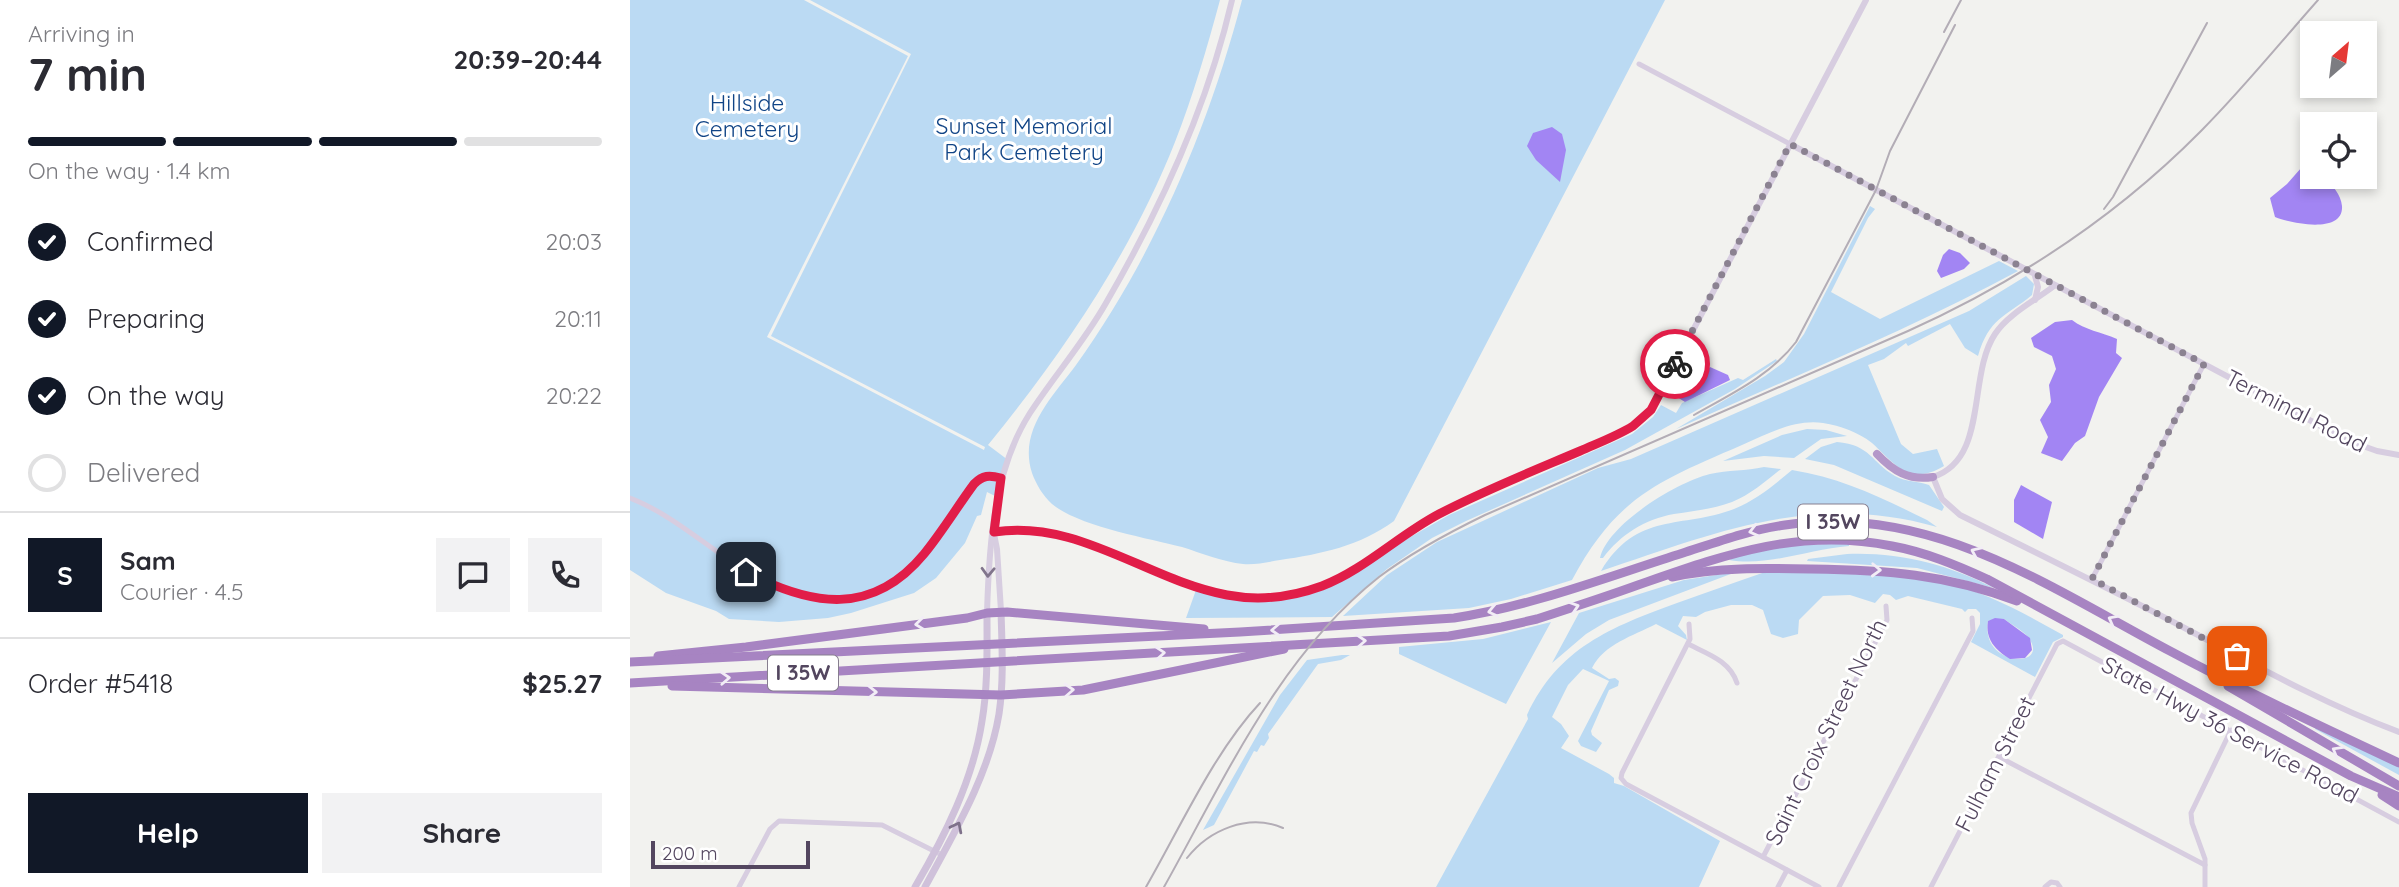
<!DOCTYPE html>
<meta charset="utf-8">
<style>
body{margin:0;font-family:Quicksand,sans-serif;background:#f2f2f3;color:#2b2b33;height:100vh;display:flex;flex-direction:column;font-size:26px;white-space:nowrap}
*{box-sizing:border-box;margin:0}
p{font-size:23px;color:#7c7c81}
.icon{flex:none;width:38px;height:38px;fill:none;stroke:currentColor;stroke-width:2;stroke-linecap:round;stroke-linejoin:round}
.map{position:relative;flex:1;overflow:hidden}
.details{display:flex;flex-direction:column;background:#fff;width:630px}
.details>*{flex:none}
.needle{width:46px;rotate:28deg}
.tools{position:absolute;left:1670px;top:21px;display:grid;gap:14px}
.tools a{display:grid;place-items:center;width:77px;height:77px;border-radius:0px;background:#fff;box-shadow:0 4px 10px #0003;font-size:35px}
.scale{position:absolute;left:21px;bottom:18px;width:159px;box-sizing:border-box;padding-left:7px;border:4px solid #53465f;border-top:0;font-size:19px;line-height:24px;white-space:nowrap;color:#53465f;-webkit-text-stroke:5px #fff;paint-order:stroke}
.pin{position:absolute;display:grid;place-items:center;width:60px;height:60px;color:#fff;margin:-30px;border-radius:14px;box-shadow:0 4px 10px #0006}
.courier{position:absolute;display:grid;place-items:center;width:70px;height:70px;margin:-35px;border:5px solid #e11d48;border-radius:50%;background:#fff;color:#222;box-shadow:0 2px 9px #0007}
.overview em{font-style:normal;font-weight:800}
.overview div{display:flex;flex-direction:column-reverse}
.overview{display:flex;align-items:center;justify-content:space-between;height:119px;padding:0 28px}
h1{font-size:46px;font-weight:800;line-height:52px}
.bar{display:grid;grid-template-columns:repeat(4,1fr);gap:10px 7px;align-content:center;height:84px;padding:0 28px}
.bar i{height:9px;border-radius:5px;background:#e1e1e2}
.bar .on{background:#111827}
.bar p{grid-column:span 4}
.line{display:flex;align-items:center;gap:18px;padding:0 28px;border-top:2px solid #e1e1e2}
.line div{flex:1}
.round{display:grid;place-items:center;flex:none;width:74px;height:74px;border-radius:0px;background:#f2f2f3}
ol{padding:0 28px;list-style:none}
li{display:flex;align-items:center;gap:21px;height:77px}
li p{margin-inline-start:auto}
li .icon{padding:7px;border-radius:50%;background:#111827;color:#fff;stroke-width:4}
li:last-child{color:#7c7c81}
li i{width:38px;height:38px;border:4px solid #e1e1e2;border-radius:50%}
.primary-button{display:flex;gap:14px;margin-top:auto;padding:14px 28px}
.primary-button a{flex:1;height:80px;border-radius:0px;background:#111827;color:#fff;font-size:28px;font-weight:800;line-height:80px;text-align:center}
.primary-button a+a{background:#f2f2f3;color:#2b2b33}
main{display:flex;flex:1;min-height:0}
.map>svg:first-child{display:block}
.green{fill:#bbdaf3;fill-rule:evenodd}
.water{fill:#a285f3}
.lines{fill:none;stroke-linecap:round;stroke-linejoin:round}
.minor{stroke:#d7cde0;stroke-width:5}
.tertiary{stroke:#d7cde0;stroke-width:6}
.secondary{stroke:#cfc1da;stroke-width:7}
.trunk{stroke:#b498c9;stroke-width:8}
.motorway{stroke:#a784c2;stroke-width:9}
.rail{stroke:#b3adb6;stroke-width:2}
.oneway{stroke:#f2edf6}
.oneway2{stroke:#81758c}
.oneway3{stroke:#7e718a}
.done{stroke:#8b8291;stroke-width:7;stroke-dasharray:0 12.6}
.route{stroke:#e11d48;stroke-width:9}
.labels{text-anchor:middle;stroke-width:6;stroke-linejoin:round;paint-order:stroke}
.shield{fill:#fff;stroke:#877e8f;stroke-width:2}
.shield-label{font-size:21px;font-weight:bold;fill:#53465f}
.park-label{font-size:23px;fill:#104486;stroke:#fff}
.street-label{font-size:23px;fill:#53465f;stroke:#fff}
</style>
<main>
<section class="details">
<div class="overview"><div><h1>7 min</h1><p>Arriving in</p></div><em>20:39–20:44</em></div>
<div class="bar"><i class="on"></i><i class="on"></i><i class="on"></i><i></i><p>On the way · 1.4 km</p></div>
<ol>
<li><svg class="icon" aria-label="check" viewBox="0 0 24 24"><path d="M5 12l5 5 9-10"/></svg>Confirmed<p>20:03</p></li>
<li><svg class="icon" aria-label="check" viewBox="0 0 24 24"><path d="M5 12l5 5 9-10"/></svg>Preparing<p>20:11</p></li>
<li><svg class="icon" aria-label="check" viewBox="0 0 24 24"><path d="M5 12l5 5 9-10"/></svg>On the way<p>20:22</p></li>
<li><i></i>Delivered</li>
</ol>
<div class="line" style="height:126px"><b class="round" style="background:#111827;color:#fff">S</b><div><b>Sam</b><p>Courier · 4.5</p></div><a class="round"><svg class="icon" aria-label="chat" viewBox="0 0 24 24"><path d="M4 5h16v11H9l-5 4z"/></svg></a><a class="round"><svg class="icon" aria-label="phone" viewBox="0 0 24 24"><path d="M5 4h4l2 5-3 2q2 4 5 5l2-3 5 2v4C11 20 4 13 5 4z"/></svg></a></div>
<div class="line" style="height:91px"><div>Order #5418</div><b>$25.27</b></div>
<div class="primary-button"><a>Help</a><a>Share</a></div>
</section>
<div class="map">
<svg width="1769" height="887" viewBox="0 0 1769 887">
<rect width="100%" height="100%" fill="#f2f2ef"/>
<g class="green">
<path d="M0 0H174L278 56 137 337 354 450 355 447 141 336 281 54 180 0H590C577 48 563 96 545 142 501 253 433 353 358 445L378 460 367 497 357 492 351 515 347 516 335 543 306 578 284 593 221 613 198 618 149 622 99 619 86 611 36 593 0 570Z"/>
<path d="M612 0H1035L764 521C730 546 691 554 650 560 638 562 625 565 613 564 593 562 571 553 552 547 517 538 448 526 422 504 413 496 406 484 402 473 388 430 423 396 446 365 524 256 578 129 612 0Z"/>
<path d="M1240 206 1245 209 1238 218 1201 292 1250 319 1369 261 1388 271C1277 331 1160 378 1046 429L1135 376 1154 362 1174 334Z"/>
<path d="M1396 276 1404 284 1402 295C1375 317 1359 318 1348 356L1335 348 1320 324 1278 346 1276 343 1254 359 1238 365 1271 444 1283 454 1307 449 1314 466C1279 487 1265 464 1242 443 1228 432 1211 426 1193 423 1164 419 1138 434 1112 445 1029 481 987 496 942 580L881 599 839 608 713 616 757 575 807 542 968 468 1001 459 1339 311Z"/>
<path d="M1146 359 1147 361 1105 389 995 450 836 521 802 538 757 569 702 617 556 618 566 590 599 599 628 601 674 596 702 586 761 548 819 515 1002 434 1023 417 1031 405 1046 413 1052 403 1108 378 1113 380Z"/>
<path d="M1177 429 1196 430 1217 436 1191 439 1164 458 1134 456 1093 461 1152 435Z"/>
<path d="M1207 442C1241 445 1241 462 1265 476 1276 482 1288 481 1299 485L1314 507 1312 511 1204 465 1175 459 1191 447Z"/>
<path d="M1134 467 1151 469C1136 481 1120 495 1102 502 1084 509 1063 511 1044 514 1015 519 990 535 973 558H970C978 524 1047 482 1080 474 1098 470 1116 471 1134 467Z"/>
<path d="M1162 470C1212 478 1250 497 1297 520L1307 527C1183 492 1087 532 971 571 1007 511 1052 529 1104 509 1126 500 1144 485 1162 470Z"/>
<path d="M1194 544H1219V546C1179 549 1138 567 1099 560 1126 547 1164 545 1194 544Z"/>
<path d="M1217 554C1269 552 1317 564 1364 588L1287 568 1177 561 1178 559Z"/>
<path d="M1138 571C1196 573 1257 571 1315 583 1357 592 1395 614 1433 635V637L1423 642 1405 677 1341 642 1350 624V613L1346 609H1338L1335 612 1332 609 1278 596 1266 600 1260 595 1253 594 1245 603 1220 595 1193 596 1169 620 1168 634 1153 638 1141 634 1133 610 1122 605H1101L1075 612 1066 617 1053 616 1048 626 1056 635 1057 640 1026 624C1003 636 974 644 962 668L979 679 985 678 989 681 988 686 979 690 961 731 962 735 972 743 966 752 951 746 948 741 979 681 953 669 938 685 922 717 931 724 939 736 931 748 979 774 984 778V783L994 786 1090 841 1069 887H806L898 719 897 715C928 648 981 627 1047 603 1077 592 1107 582 1138 571ZM1374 619C1382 625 1396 632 1400 640 1418 669 1350 666 1358 621Z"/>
<path d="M1106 572 979 620 956 634 922 663 949 613 1054 580Z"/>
<path d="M921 622 876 704 769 654V647L853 639Z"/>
<path d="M712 655H720L711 660 688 664 638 734 639 738 634 746 631 745 627 752 624 751 584 825 573 830 650 695 677 660Z"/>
<path d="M1685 727 1769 767V775L1685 729Z"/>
</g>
<g class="water">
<path d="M922 127 932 134 936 150 930 182 906 160 897 146 903 133Z"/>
<path d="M1679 159H1682V177H1696C1702 186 1711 194 1712 206 1714 235 1659 223 1645 217L1640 198 1657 184Z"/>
<path d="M1319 249 1330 253 1340 263 1334 269 1311 278 1307 271 1313 255Z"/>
<path d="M1442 320C1455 330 1471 332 1487 339L1486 353 1492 358 1469 397 1455 436 1445 443 1432 461 1411 453 1418 437 1410 420 1421 402 1419 385 1426 369 1422 356 1404 347 1401 338 1425 322Z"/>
<path d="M1080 367 1098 375 1100 380 1055 402 1047 397 1056 381 1070 377Z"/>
<path d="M1391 485 1422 502 1413 539 1384 522V500Z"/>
<path d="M1365 618 1374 619 1400 638 1402 650 1395 658 1380 659C1365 650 1355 639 1358 621Z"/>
</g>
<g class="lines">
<g class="minor">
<path d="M1009 64 1160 144"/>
<path d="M0 498C36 512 67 538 99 560 164 604 238 622 294 553 312 531 327 507 344 484L354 476 371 478"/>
<path d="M1462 579 1574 364"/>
<path d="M1059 624 1060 639 992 773 991 778 996 784 1189 887"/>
<path d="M1058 644C1078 654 1100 661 1107 683"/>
<path d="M1369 757 1575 865"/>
<path d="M1133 857 1257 620 1256 606"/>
<path d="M109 887 140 829 149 821 252 825 312 855"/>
<path d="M1148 887 1157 870"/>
<path d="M1209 887 1343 631 1342 618"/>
<path d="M1301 887 1427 644 1433 641 1769 822"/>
<path d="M1415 887 1421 882 1427 883 1430 887"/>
<path d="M1575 887V859L1562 823 1561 813 1601 730"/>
</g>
<g class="tertiary">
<path d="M1160 144 1719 441 1747 451 1769 455"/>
<path d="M1405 276 1408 287 1405 300"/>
<path d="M1424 286C1406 300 1378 314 1365 334 1337 376 1359 459 1303 477L1312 499 1330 515C1403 551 1476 587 1549 625 1621 663 1692 703 1769 732"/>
<path d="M364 532C449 519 517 580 597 595 625 600 655 598 682 589 729 575 766 537 809 514 855 490 903 471 950 451 968 443 987 436 1003 426L1013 419 1026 401 1236 0"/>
<path d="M364 534 367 549 371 611"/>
<path d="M357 613C359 546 363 471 400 413 424 376 454 342 476 303 531 208 577 108 602 0"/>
</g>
<g class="secondary">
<path d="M285 887C315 836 343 780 352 721 358 686 357 649 357 613"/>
<path d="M295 887C324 833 359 775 369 714 374 680 372 646 371 611"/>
</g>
<path class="trunk" d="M1247 454C1263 471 1279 481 1303 477"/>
<g class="motorway">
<path d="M1042 577C1088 567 1134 568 1181 569 1256 570 1315 574 1387 601"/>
<path d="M28 656 116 647 337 618 357 613 377 612 574 629"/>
<path d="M0 662 610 632 824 618C902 606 977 577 1053 553 1087 542 1120 530 1155 525 1300 503 1419 587 1540 651 1615 691 1692 727 1769 763"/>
<path d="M0 683 819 636 872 627 907 619C941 608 975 597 1008 585 1094 555 1169 527 1262 546 1295 552 1326 565 1357 579L1721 776 1769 797"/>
<path d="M42 686 371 695 453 690 654 649"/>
<path d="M1598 686 1769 786"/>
<path d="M1752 795 1769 806"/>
</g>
<g class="rail">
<path d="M1314 32 1331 0"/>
<path d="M1474 209 1483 197 1577 23"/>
<path d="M1064 415C1101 394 1140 376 1166 342L1246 190 1260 151 1325 25"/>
<path d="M557 858C579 830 618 813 653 828"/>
<path d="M516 887C550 828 584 752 630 703"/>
<path d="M534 887C595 778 649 656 749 577 782 552 818 533 855 515L1278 331C1387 282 1487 216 1571 131 1612 90 1649 44 1688 0"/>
</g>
</g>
<defs><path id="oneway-chevron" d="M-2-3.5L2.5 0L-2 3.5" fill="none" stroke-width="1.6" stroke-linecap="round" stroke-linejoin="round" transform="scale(1.75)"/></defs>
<g class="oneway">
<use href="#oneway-chevron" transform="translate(1124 531) rotate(166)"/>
<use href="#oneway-chevron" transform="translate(1346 552) rotate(-156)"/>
<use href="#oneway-chevron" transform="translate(1246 570) rotate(2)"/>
<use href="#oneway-chevron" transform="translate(944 607) rotate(-18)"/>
<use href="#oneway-chevron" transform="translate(863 611) rotate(167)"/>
<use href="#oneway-chevron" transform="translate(1483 620) rotate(-152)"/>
<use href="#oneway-chevron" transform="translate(290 624) rotate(173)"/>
<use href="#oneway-chevron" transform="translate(646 630) rotate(177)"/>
<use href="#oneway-chevron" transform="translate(731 641) rotate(-3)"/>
<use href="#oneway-chevron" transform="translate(530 653) rotate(-4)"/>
<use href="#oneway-chevron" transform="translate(95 678) rotate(-3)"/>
<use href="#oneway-chevron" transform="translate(439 690) rotate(-3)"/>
<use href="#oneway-chevron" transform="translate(242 692) rotate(1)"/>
<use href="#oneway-chevron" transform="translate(1707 751) rotate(-150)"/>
</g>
<use class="oneway2" href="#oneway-chevron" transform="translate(358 572) rotate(92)"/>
<use class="oneway3" href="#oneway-chevron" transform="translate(327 827) rotate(-63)"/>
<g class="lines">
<path class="done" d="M1045 364 1160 144 1168 148 1574 364 1462 579 1607 656"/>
<path class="route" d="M116 572C181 606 242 617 294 554 312 532 327 507 344 484 353 475 359 475 371 478L364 532C449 519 517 580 597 595 629 601 662 597 692 586 734 570 769 535 809 514 855 490 903 471 950 451 968 443 987 436 1003 426L1021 410 1045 364"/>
</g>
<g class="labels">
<g class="shield">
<rect x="1168" y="504.5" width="70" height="35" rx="5"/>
<rect x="138" y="655.5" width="70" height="35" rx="5"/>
</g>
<g class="shield-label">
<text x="1203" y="529">I 35W</text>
<text x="173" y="680">I 35W</text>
</g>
<g class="park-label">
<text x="117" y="111">Hillside<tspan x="117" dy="26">Cemetery</tspan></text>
<text x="394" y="134">Sunset Memorial<tspan x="394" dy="26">Park Cemetery</tspan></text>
</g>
<g class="street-label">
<text transform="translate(1666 411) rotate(27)" y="8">Terminal Road</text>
<text transform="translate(1600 730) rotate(28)" y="8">State Hwy 36 Service Road</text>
<text transform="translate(1196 732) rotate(-64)" y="8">Saint Croix Street North</text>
<text transform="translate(1365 764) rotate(-63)" y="8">Fulham Street</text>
</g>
</g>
</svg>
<div class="tools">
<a><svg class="needle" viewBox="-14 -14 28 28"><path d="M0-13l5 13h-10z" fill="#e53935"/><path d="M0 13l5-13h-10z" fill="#7c7c81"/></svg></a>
<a><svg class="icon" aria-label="locate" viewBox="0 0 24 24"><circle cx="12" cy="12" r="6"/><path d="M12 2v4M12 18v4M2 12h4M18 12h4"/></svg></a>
</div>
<div class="scale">200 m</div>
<div class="pin" style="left:1607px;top:656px;background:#ea580c"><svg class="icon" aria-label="bag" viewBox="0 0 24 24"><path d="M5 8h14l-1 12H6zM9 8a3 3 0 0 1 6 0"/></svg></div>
<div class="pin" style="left:116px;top:572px;background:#1f2937"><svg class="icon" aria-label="home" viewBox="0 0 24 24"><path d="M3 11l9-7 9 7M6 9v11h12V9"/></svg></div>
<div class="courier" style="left:1045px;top:364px"><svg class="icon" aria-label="bike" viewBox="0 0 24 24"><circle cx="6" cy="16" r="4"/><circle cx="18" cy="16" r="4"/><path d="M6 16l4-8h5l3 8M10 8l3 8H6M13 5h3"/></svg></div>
</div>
</main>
